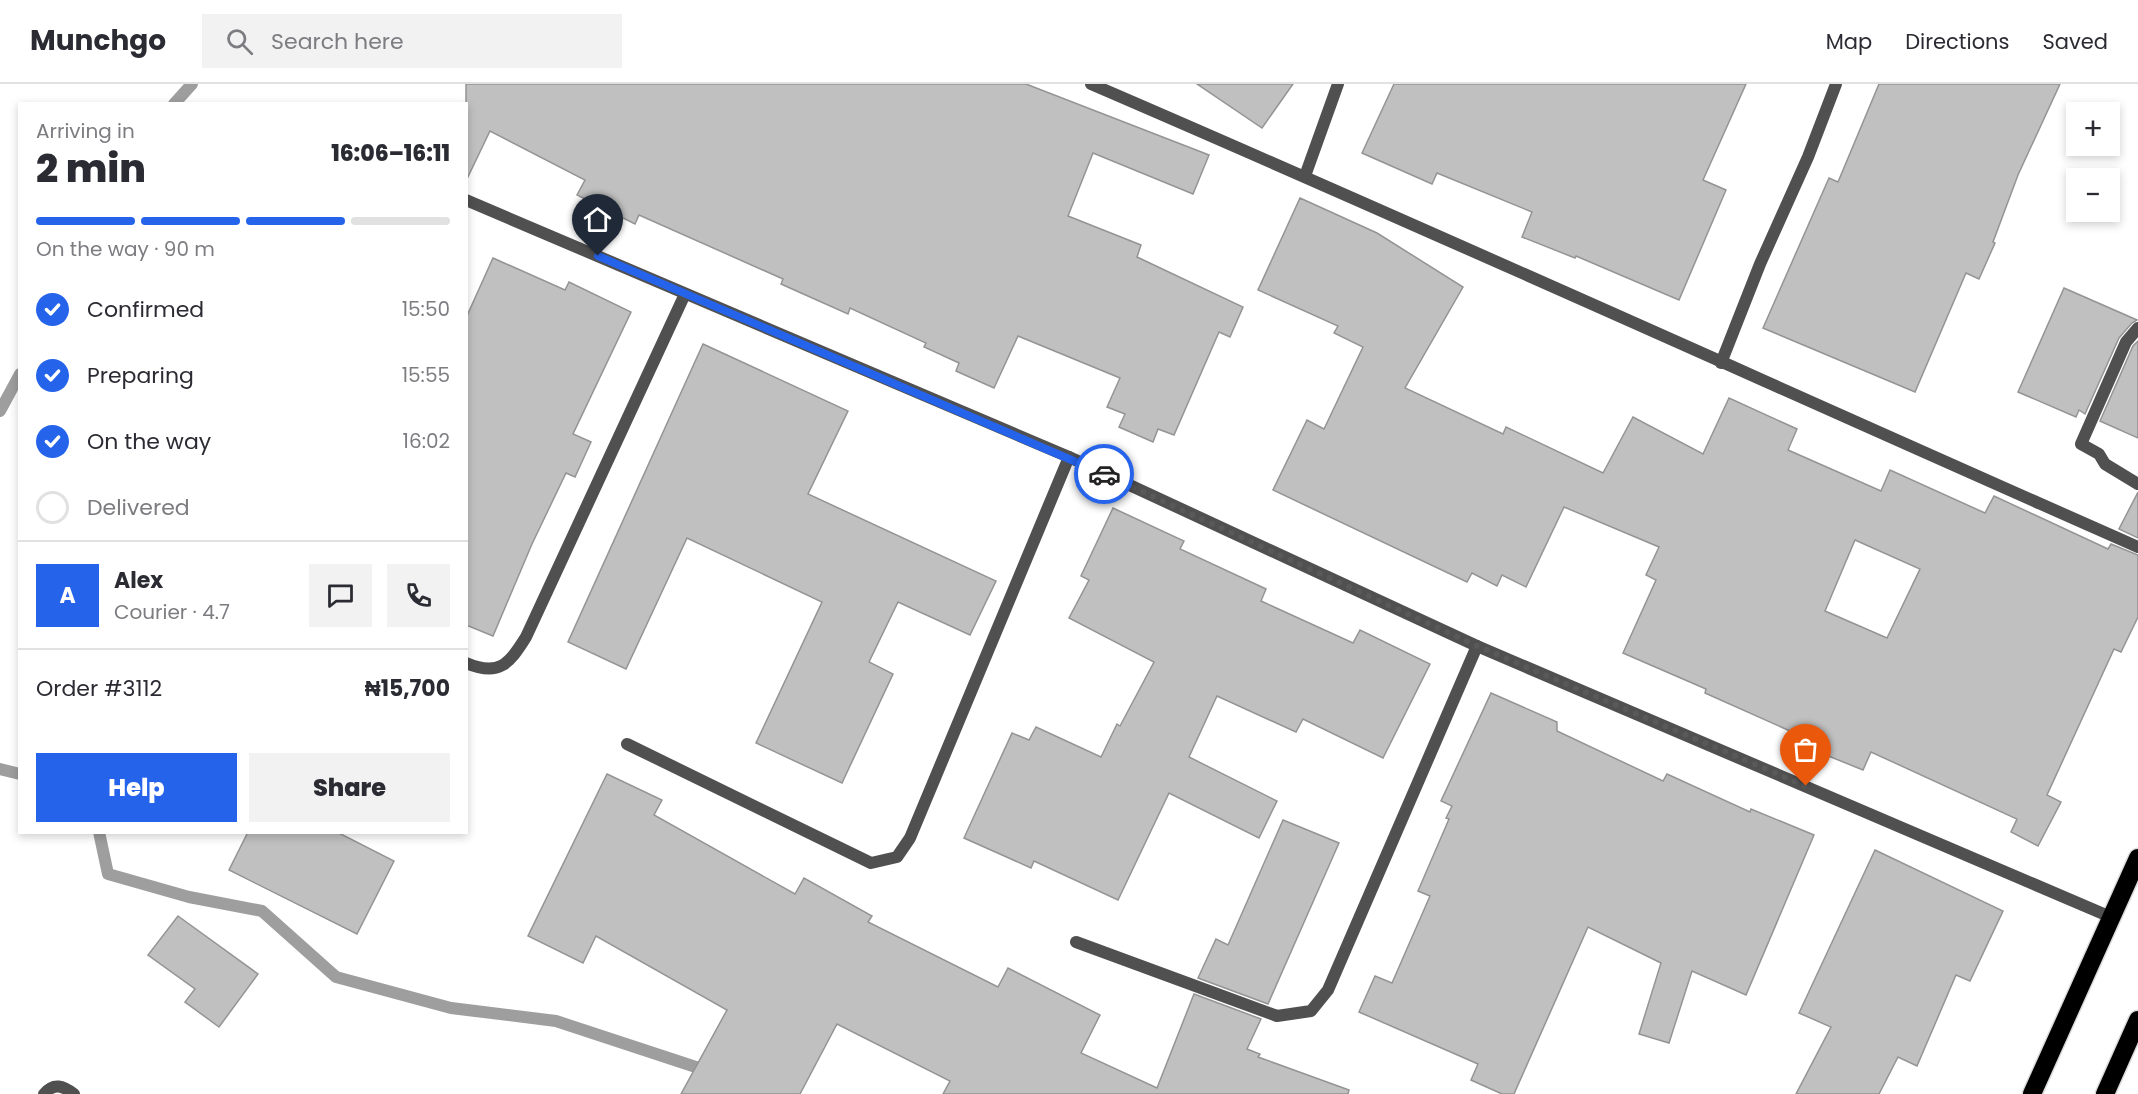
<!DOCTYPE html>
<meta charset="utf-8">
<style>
body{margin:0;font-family:Poppins,sans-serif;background:#f2f2f3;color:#2b2b33;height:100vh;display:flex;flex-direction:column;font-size:22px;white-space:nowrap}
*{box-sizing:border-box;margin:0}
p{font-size:20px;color:#7c7c81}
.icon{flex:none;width:33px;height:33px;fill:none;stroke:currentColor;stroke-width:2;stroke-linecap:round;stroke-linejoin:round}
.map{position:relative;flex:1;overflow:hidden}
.details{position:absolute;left:18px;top:18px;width:450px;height:732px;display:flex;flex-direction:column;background:#fff;border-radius:0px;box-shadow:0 3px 9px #0003}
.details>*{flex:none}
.controls{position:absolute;left:2066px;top:18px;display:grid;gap:12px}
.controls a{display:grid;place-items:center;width:54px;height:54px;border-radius:0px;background:#fff;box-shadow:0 3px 9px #0003;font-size:30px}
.pin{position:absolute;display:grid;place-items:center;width:51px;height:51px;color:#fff;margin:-62px -26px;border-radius:50% 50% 50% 0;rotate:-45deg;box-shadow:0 0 6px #0007}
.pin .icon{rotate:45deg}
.courier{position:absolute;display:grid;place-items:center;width:60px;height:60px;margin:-30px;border:4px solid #2563eb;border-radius:50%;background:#fff;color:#222;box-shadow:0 2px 8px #0007}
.headline em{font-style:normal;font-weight:800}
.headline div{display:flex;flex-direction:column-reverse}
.headline{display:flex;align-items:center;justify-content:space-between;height:102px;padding:0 18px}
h1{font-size:39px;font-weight:800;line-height:45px}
.bar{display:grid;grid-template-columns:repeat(4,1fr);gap:9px 6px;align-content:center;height:72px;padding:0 18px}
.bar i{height:8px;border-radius:4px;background:#e1e1e2}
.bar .current{background:#2563eb}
.bar p{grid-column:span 4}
.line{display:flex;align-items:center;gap:15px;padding:0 18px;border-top:2px solid #e1e1e2}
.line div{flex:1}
.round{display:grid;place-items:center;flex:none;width:63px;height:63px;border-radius:0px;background:#f2f2f3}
ol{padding:0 18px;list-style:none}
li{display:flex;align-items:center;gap:18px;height:66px}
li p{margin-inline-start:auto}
li .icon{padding:6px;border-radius:50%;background:#2563eb;color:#fff;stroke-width:4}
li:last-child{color:#7c7c81}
li i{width:33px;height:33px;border:3px solid #e1e1e2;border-radius:50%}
.action{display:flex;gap:12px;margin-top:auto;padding:12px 18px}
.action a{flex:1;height:69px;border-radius:0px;background:#2563eb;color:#fff;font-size:24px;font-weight:800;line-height:69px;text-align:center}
.action a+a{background:#f2f2f3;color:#2b2b33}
header{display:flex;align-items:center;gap:36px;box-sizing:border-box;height:84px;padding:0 30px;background:#fff;border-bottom:2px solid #e1e1e2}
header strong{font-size:28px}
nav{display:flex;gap:33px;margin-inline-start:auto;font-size:21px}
.search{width:420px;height:54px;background:#f2f2f3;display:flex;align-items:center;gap:15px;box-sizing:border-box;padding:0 21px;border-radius:0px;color:#7c7c81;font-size:22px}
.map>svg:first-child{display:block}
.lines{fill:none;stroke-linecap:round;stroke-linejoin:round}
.stream{stroke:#9e9e9e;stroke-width:12}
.building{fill:#c0c0c0;stroke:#949494;stroke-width:1.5;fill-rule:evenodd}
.highway-casing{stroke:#dbdbdb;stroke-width:21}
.lane{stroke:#505050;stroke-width:12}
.street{stroke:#505050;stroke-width:12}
.highway{stroke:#000;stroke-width:18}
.done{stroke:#595959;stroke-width:6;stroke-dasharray:0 10.8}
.route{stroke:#2563eb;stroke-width:8}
</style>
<header>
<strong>Munchgo</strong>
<div class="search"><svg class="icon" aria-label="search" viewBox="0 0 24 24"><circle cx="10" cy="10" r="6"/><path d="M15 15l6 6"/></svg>Search here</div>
<nav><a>Map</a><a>Directions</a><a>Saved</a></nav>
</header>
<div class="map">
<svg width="2138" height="1010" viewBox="0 0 2138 1010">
<rect width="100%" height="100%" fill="#fff"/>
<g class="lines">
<g class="stream">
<path d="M174 20 192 0"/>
<path d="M0 327 20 290"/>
<path d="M0 685 20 690"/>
<path d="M99 748 108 790 189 813 262 827 336 893 451 924 556 937 711 988"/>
</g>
</g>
<g class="building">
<path d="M466 0H1026L1209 71 1193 110 1093 69 1068 132 1141 161 1137 173 1243 223 1230 253 1219 248 1174 351 1158 345 1153 358 1119 343 1125 330 1107 323 1120 294 1018 252 994 304 956 287 959 279 924 263 926 259 850 224 848 230 781 200 783 195 639 131 635 140 577 111 585 96 490 47 466 97Z"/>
<path d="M1197 0H1293L1262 44Z"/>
<path d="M1394 0H1746L1703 96 1726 106 1679 216 1576 172 1575 174 1522 153 1532 128 1437 89 1432 100 1362 69Z"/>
<path d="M1879 0H2060L2018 91 1993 158 1995 159 1979 195 1966 189 1915 308 1763 244 1829 94 1838 98Z"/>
<path d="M1300 114 1377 149 1463 203 1405 304 1503 350 1506 343 1603 389 1633 333 1703 370 1729 314 1797 345 1788 366 1881 407 1890 386 1985 429 1994 412 2108 465 2111 460 2138 471V533L2121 568 2114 565 2047 711 2061 718 2038 762 2011 748 2017 735 1871 668 1863 686 1816 667 1819 660 1705 609 1706 605 1623 569 1656 496 1646 491 1659 463 1564 423 1526 503 1502 491 1497 502 1472 489 1467 498 1273 406 1307 336 1324 345 1363 263 1334 249 1338 242 1258 206ZM1855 456 1920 485 1887 554 1825 527Z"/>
<path d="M493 174 565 206 569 198 631 228 573 350 591 358 575 393 566 389 532 460 493 552 466 541V234Z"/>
<path d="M2064 204 2137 236 2132 239 2119 254 2085 330 2079 326 2076 333 2018 308Z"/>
<path d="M2138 257V354L2100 337 2133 262Z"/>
<path d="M703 260 848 327 808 410 996 497 970 551 898 518 869 578 893 590 842 699 756 659 822 518 687 454 626 585 568 558Z"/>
<path d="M2138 408V454L2119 445Z"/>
<path d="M1113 424 1184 457 1180 465 1266 505 1261 517 1353 559 1360 546 1430 580 1383 674 1303 635 1296 648 1217 612 1189 673 1277 717 1259 754 1169 709 1118 816 1034 777 1031 784 964 754 1012 649 1029 656 1036 643 1101 673 1117 640 1120 642 1154 578 1069 534 1089 496 1081 492Z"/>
<path d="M1491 609 1557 638V647L1663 697 1667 690 1750 728 1751 725 1814 751 1746 911 1692 887 1669 959 1639 950 1661 879 1588 843 1514 1010H1502L1471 996 1478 980 1359 928 1375 892 1392 899 1430 812 1418 807 1449 735 1446 734 1452 722 1441 717Z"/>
<path d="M607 690 662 716 654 731 795 810 804 794 872 832 868 838 998 903 1008 884 1100 931 1081 969 1157 1004 1194 910 1261 935 1247 965 1260 970 1258 973 1349 1006 1348 1010H943L950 997 837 940 800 1010H681L727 926 596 852 583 879 528 852Z"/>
<path d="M1283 736 1339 759 1268 920 1198 894 1216 855 1228 861Z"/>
<path d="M248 748H337L394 777 357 850 229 786Z"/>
<path d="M1875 766 2003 827 1970 897 1956 891 1917 982 1898 973 1879 1010H1796L1831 943 1799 929Z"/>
<path d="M178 832 258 890 219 943 185 918 195 905 148 871Z"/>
</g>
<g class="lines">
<g class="highway-casing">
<g id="highway">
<path d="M2032 1010 2138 774"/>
<path d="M2105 1010 2138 936"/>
</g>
</g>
<g class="lane">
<path d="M2138 244 2126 258 2081 360 2099 370 2105 380 2138 400"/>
<path d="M44 1010C54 998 63 1002 74 1010"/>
</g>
<g class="street">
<path d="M1091 0C1442 151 1789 309 2138 463"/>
<path d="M1305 92 1338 0"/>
<path d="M466 116 1069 373 1477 562 2113 834"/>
<path d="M1721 279 1760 180 1808 73 1836 0"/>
<path d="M466 579C499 593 509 580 526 553L685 210"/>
<path d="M627 660 871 779 897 773 910 754 1069 373"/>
<path d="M1076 858 1277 932 1311 927 1328 906 1477 562"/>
</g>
<use href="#highway" class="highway"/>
</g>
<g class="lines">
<path class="done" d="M1104 390 1477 562 1806 702"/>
<path class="route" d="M598 172 1104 390"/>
</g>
</svg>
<div class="controls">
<a>+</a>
<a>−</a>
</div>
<div class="pin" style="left:1806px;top:702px;background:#ea580c"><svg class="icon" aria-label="bag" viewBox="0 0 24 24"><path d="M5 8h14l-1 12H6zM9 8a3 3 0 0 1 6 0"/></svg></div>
<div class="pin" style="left:598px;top:172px;background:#1f2937"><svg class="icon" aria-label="home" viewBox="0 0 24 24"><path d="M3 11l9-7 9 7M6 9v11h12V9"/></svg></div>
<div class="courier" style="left:1104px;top:390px"><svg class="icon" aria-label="car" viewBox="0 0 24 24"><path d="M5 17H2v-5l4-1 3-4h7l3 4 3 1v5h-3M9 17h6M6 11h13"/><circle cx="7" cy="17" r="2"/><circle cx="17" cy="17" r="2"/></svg></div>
<section class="details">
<div class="headline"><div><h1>2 min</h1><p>Arriving in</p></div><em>16:06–16:11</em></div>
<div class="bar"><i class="current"></i><i class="current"></i><i class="current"></i><i></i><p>On the way · 90 m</p></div>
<ol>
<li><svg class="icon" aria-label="check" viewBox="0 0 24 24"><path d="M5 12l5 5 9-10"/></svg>Confirmed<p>15:50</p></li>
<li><svg class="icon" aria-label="check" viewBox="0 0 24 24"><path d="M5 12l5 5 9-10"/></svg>Preparing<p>15:55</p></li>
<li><svg class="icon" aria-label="check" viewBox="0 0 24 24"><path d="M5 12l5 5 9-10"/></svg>On the way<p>16:02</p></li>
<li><i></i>Delivered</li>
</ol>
<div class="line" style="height:108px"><b class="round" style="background:#2563eb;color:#fff">A</b><div><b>Alex</b><p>Courier · 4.7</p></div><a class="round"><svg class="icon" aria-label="chat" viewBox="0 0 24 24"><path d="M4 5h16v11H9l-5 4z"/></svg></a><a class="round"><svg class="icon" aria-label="phone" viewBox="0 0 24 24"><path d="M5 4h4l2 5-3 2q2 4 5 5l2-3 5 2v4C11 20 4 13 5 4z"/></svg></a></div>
<div class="line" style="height:78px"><div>Order #3112</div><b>₦15,700</b></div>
<div class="action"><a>Help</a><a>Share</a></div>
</section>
</div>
